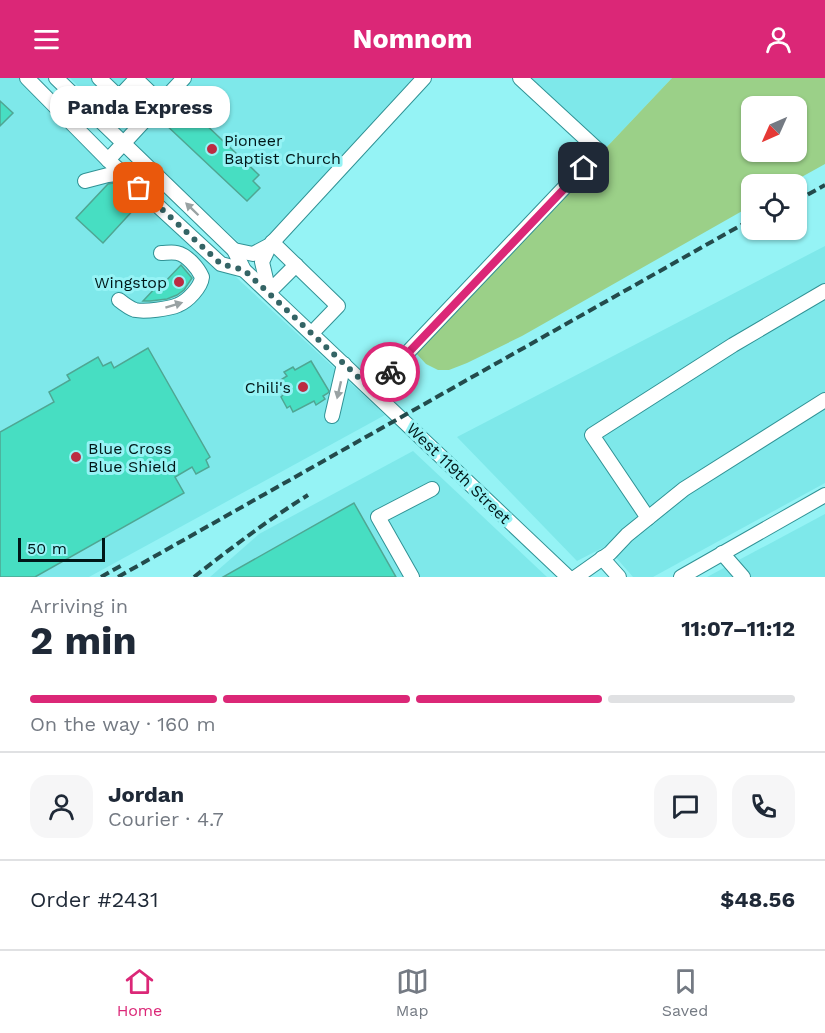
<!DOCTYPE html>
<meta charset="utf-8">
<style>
body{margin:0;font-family:"Work Sans",sans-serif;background:#f6f6f7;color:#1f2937;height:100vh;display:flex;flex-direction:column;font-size:22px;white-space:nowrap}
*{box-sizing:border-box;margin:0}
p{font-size:20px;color:#747a83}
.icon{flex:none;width:33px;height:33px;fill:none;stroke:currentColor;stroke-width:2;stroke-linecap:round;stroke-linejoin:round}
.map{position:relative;height:499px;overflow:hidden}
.drawer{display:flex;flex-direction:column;background:#fff;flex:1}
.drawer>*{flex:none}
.needle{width:39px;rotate:225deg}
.fabs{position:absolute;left:741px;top:18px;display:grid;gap:12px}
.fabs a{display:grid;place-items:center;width:66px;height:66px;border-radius:12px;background:#fff;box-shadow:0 2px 4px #0004;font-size:30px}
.scale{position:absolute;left:18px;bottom:15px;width:87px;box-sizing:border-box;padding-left:6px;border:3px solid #001718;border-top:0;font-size:16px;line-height:21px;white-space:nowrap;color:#001718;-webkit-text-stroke:4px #95f3f5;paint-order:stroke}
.pin{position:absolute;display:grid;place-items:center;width:51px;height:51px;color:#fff;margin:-26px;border-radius:12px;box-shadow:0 3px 9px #0006}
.courier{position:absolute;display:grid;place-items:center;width:60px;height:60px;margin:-30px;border:4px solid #db2777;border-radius:50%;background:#fff;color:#222;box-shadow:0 2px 8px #0007}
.bubble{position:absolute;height:42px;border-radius:18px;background:#fff;box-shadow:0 2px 4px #0004;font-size:20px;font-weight:700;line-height:42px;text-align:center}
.headline em{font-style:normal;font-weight:700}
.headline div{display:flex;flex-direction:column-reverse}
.headline{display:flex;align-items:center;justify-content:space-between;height:102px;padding:0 30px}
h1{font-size:39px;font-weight:700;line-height:45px}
.bar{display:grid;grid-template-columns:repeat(4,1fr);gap:9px 6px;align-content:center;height:72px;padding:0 30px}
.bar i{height:8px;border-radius:4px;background:#e0e1e3}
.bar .selected{background:#db2777}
.bar p{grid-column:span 4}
.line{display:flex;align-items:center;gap:15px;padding:0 30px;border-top:2px solid #e0e1e3}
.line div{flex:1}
.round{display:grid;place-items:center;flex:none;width:63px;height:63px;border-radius:18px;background:#f6f6f7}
header{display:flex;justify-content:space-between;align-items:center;height:78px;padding:0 30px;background:#db2777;color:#fff;font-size:27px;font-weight:700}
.dock{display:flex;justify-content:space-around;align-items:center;height:84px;border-top:2px solid #e0e1e3;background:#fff;font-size:16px;color:#747a83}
.dock a{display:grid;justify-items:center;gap:3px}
.dock .selected{color:#db2777}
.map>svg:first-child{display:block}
.built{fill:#7ee8ea}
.green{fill:#9bd088;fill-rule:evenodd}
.building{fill:#47dec2;stroke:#4fa693;stroke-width:1.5}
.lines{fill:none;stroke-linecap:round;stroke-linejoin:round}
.minor-casing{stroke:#309295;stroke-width:16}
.minor{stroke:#fff;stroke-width:14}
.rail{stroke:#234b4c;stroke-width:4;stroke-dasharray:9 4.5;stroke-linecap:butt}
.oneway{fill:#99a2a3}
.done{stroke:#346465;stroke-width:6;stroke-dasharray:0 10.8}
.route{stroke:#db2777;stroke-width:8}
.poi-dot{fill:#bc2b42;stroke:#95f3f5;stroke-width:2}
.labels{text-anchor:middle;stroke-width:6;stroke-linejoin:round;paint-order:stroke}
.poi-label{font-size:16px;fill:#001718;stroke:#95f3f5;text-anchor:start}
.street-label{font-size:16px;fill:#001718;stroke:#95f3f5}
</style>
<header><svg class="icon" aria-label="menu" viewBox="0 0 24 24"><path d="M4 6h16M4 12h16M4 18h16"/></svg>Nomnom<svg class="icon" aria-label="person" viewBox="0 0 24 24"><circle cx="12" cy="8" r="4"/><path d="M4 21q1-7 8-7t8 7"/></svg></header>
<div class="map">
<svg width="825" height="499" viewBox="0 0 825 499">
<rect width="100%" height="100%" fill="#95f3f5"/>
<g class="built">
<path d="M0 0H21L385 337 89 499H0Z"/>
<path d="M70 0H420L253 178 127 59Z"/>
<path d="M525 0H672L602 74Z"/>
<path d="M825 168V405L653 499H633L606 468 577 483 457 359Z"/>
<path d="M413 373 547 499H210L259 456Z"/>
<path d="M825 436V499H707Z"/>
</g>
<path class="green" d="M672 0H825V86L789 106H752L751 128 522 258 467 285 449 292H438L426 286 414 273ZM752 28H796V74H752Z"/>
<g class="building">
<path d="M0 23 13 35 0 48Z"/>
<path d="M183 25 259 97 253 103 260 110 247 123 164 45Z"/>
<path d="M113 105 137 128 103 165 76 140 108 106Z"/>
<path d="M181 187 192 200 184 212 177 217 167 221 150 223H143L159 206 161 208Z"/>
<path d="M148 270 210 379 206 382 209 389 196 396 192 389 175 399 184 415 35 499H0V354L54 324 49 314 70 302 67 297 98 279 103 288 111 284 114 290Z"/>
<path d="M311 283 329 313 328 315 323 318 325 321 316 327 314 323 293 334 290 328 287 330 281 319 283 317 276 305 287 298 284 294 293 289 295 292Z"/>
<path d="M354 425 396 499H223Z"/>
</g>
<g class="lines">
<g class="minor-casing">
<g id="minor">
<path d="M27 0 108 82 221 186 244 192"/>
<path d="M56 0 234 172 244 192 568 499"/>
<path d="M99 0 119 19 136 1"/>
<path d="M135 0 161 25"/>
<path d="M108 82 184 0"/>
<path d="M85 103 108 97 123 95"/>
<path d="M272 164 338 228 312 255"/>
<path d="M234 172 253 176 270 167 424 0"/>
<path d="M269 214 262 184 270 167"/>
<path d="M269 214 296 187"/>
<path d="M119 222C124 226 129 230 135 232 145 234 169 231 178 227 188 223 201 209 202 199 198 190 187 177 177 175 172 174 166 175 161 175"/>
<path d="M372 312 599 73 520 0"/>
<path d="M332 338 344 286"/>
<path d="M648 440 592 357 733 267 825 213"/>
<path d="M722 475 743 499"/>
<path d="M602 480 619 499"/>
<path d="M412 499 378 439 432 411"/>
<path d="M576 499 610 475 627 457 684 411 825 322"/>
<path d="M681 499 825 417"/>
</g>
</g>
<use href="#minor" class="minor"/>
<g class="rail">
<path d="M796 123 825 107"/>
<path d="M101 499 124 486"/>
<path d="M118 499 752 141"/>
<path d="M194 499C231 470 268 442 308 417"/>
</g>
</g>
<defs><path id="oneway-solid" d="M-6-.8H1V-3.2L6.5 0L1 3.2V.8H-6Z" transform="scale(1.5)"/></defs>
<g class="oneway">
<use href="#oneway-solid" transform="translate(192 131) rotate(-136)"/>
<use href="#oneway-solid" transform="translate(174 227) rotate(-17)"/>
<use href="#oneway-solid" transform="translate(339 312) rotate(103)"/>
</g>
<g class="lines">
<path class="done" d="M139 110 221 186 244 192 372 312 390 294"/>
<path class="route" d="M390 294 584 90"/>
</g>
<g class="poi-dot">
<circle cx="212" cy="71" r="6"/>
<circle cx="179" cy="204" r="6"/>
<circle cx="303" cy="309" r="6"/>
<circle cx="76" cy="379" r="6"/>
</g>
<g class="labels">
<g class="poi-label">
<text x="224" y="68">Pioneer<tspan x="224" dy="18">Baptist Church</tspan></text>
<text x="167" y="210" text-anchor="end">Wingstop</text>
<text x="291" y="315" text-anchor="end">Chili's</text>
<text x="88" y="376">Blue Cross<tspan x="88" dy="18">Blue Shield</tspan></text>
</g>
<g class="street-label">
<text transform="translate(459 395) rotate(44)" y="6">West 119th Street</text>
</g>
</g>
</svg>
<div class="fabs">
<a><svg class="needle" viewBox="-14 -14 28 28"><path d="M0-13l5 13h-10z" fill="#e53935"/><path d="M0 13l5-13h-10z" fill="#747a83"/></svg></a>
<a><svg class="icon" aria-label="locate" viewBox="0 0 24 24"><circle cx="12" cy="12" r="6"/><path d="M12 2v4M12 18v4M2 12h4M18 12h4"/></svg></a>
</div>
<div class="scale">50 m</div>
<div class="pin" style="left:139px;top:110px;background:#ea580c"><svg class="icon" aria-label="bag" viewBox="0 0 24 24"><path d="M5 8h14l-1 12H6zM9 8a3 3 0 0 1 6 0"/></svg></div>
<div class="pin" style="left:584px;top:90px;background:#1f2937"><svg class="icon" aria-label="home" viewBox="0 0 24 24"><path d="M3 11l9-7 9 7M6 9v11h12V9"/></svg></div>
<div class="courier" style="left:390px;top:294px"><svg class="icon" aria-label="bike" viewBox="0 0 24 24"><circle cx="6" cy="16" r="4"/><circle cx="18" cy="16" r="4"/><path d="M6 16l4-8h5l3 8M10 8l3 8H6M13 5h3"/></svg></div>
<div class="bubble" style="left:50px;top:8px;width:180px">Panda Express</div>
</div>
<section class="drawer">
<div class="headline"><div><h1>2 min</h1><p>Arriving in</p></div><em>11:07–11:12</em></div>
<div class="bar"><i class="selected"></i><i class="selected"></i><i class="selected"></i><i></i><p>On the way · 160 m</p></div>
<div class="line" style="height:108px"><a class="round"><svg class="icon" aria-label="person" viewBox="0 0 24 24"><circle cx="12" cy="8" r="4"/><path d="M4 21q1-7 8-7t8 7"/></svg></a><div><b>Jordan</b><p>Courier · 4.7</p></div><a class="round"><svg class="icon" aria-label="chat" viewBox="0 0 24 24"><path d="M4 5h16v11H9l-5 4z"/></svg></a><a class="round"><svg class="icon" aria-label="phone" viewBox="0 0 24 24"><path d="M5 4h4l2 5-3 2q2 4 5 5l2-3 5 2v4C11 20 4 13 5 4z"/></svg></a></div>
<div class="line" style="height:78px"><div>Order #2431</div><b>$48.56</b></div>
</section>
<nav class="dock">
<a class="selected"><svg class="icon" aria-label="home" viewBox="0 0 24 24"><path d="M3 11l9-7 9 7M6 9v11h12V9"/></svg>Home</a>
<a><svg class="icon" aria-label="map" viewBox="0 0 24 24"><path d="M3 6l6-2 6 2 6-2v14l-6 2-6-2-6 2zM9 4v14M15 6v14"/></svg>Map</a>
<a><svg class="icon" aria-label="saved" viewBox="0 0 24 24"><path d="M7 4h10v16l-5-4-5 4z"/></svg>Saved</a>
</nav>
